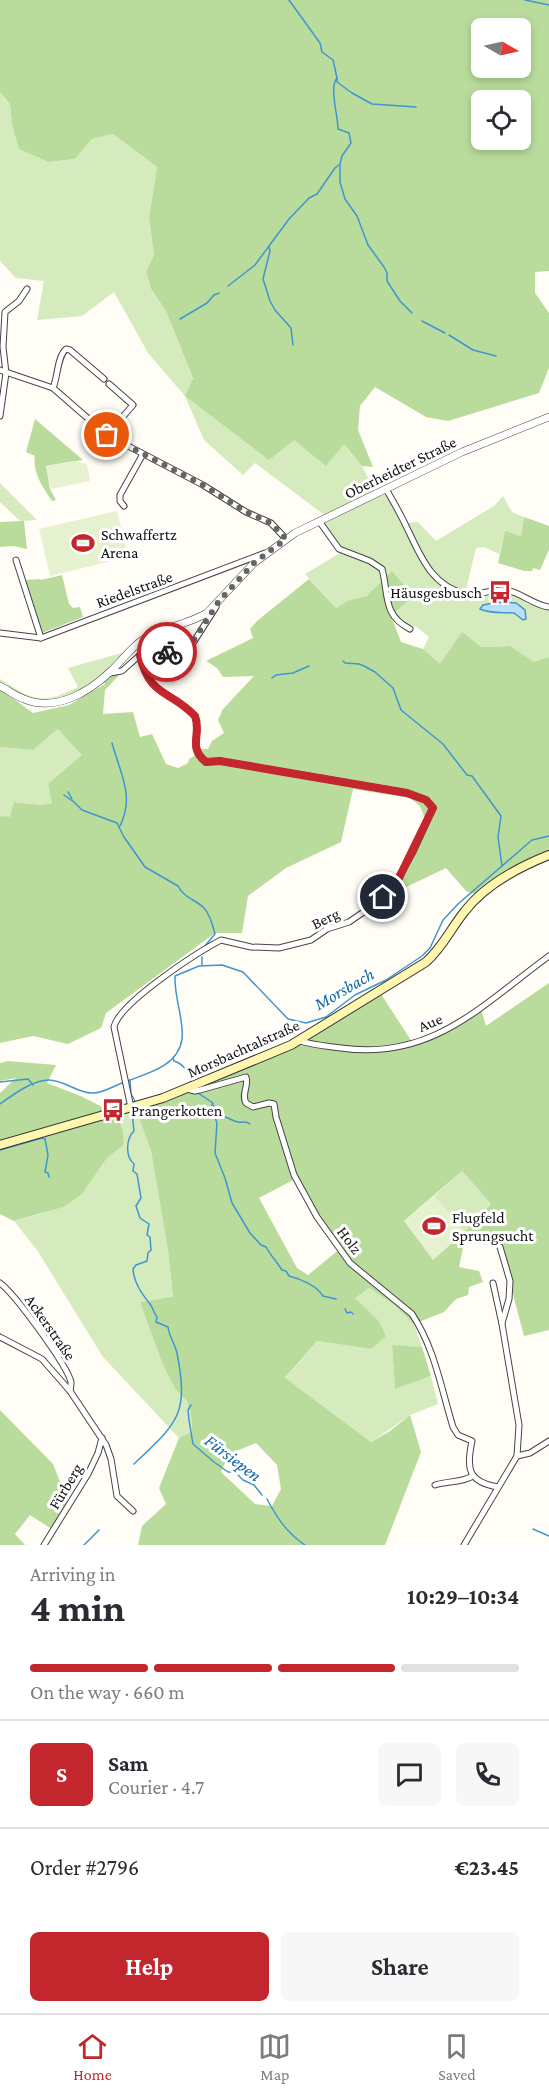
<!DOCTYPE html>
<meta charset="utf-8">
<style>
body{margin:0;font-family:"Crimson Pro",serif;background:#f7f7f7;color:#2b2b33;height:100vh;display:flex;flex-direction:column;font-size:22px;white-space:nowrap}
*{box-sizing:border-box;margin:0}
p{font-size:20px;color:#7c7c81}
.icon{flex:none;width:33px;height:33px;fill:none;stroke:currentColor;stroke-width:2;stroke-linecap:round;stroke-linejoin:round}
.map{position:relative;height:1545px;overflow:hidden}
.drawer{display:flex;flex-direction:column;background:#fff;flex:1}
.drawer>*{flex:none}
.needle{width:39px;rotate:99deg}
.controls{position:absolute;left:471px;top:18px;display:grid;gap:12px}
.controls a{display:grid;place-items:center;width:60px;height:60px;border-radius:9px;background:#fff;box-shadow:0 3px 9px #0003;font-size:30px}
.pin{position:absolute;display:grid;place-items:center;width:51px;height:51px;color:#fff;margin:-26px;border:3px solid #fff;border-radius:50%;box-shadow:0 2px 6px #0007}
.courier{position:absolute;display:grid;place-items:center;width:60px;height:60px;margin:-30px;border:4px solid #c4262e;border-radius:50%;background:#fff;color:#222;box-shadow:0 2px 8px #0007}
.overview em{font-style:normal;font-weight:700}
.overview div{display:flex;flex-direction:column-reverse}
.overview{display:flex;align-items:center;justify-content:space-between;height:102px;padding:0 30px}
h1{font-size:39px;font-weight:700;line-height:45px}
.bar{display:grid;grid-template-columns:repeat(4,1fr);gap:9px 6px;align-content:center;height:72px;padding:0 30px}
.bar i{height:8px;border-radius:4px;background:#e1e1e2}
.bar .current{background:#c4262e}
.bar p{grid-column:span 4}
.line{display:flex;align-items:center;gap:15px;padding:0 30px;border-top:2px solid #e1e1e2}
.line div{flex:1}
.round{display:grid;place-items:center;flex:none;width:63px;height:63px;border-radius:9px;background:#f7f7f7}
.cta{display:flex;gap:12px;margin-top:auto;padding:12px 30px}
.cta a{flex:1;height:69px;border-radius:9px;background:#c4262e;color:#fff;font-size:24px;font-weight:700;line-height:69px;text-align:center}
.cta a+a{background:#f7f7f7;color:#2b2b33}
.menu{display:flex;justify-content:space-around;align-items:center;height:84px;border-top:2px solid #e1e1e2;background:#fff;font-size:16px;color:#7c7c81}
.menu a{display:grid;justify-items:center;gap:3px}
.menu .current{color:#c4262e}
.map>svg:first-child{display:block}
.green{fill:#d5ebbd}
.forest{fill:#b9dc9c;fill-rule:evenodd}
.pitch{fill:#e6f2cf}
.water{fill:#b9e0f7;stroke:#3f96cf;stroke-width:1.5}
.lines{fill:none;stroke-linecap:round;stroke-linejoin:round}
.stream{stroke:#3f96cf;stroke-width:1.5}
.minor-casing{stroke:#444;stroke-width:7}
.tertiary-casing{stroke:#444;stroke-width:8}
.secondary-casing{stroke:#333;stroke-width:10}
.minor{stroke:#fff;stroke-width:5}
.tertiary{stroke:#fff;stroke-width:7}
.secondary{stroke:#fff6b0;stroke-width:8}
.done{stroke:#646461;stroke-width:6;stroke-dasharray:0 10.8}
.route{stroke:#c4262e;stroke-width:8}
.labels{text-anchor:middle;stroke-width:6;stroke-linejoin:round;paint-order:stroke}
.street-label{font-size:16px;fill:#111;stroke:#fff}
.poi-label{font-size:16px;fill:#111;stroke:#fff;text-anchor:start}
.water-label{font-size:18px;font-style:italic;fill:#1768a6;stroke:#fff}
</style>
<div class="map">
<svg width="549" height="1545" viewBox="0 0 549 1545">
<rect width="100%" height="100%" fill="#fffdf5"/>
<g class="green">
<path d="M0 92 10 104 12 124 49 162 75 159 92 139 113 134 157 167 149 218 154 255 146 273 151 289 166 311 193 380 186 396 293 440 344 444 362 466 378 497 390 493 405 523 418 522 436 541 494 506 503 496 512 512 524 517 521 536 505 532 499 554 484 547 476 548 466 590 467 595 501 591 528 598 525 603 549 609V657L534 663 510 646 481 647 440 664 423 649 429 637 418 628 391 616 367 596 349 600 336 608 305 574 340 553 325 525 323 514 255 463 243 475 204 440 185 396 148 353 114 292 82 316 37 320 44 281 16 278 0 261Z"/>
<path d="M0 483 37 520 20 521 0 502Z"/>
<path d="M125 652C114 673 63 705 38 702 25 700 11 689 0 682V679C34 700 40 706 78 687L68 668Z"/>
<path d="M58 729 83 755 48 784 53 803 41 805 14 802 11 818 0 816V747L33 750Z"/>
<path d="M135 1107 151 1151 168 1251 173 1298 140 1302 176 1390 187 1401 191 1415 192 1433 179 1438 103 1357 37 1250 14 1221 44 1213 96 1173 107 1158 124 1145 113 1114Z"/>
<path d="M462 1171 491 1204 465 1232 434 1196Z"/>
<path d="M369 1288 393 1304 414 1324 422 1347 392 1346 395 1389 431 1376 438 1404 410 1415 371 1442 285 1379 317 1341 371 1349 378 1320 354 1298Z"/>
</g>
<g class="forest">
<path d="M0 0H549V271L535 272V293L549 313V368L539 393 448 421 426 417 375 387 360 406 358 430 373 467 362 466 344 444 326 466 294 440 269 460 185 396 193 379 166 311 151 289 146 272 154 255 149 218 157 167 113 134 92 139 75 159 49 162 19 149 12 124 10 104 0 92ZM482 28H520V68H482ZM482 100H520V140H482Z"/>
<path d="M35 419 83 460 46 466 50 489 56 500 52 501C43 488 32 471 35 456L26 452Z"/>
<path d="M524 517 549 526V550L540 570 533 568 532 571H524L498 563 505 531 521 536Z"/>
<path d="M24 521 27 549 14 546 0 547V522Z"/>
<path d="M392 571 413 596 391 616 401 642 423 649 440 664 462 632 481 647 510 646 534 662 549 657V854L477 895 466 891 446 868 383 898 394 887 425 819 420 806 410 798 353 789 341 842 286 868 248 896 242 933H215L106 1013 101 1028 68 1044 33 1036 0 1043V816L10 817 14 802 41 805 52 803 48 784 82 755 58 729 33 750 0 747V689L33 713 69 705 105 684 103 681 114 674H120L105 690 103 714 133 712 140 737 152 734 166 764 178 768 188 763 189 759 196 755 194 748 199 746 201 749H208L212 741 224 733 218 720 223 709 254 676 223 677 217 668 206 661 253 638 250 629 257 621 309 579 336 608 349 600 367 596Z"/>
<path d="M62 575 69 604 73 608 80 607 83 617 42 633 25 580 39 579 41 580Z"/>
<path d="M549 983V1330L524 1336 500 1245 464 1243 459 1267 479 1271 483 1282 469 1287 468 1295 456 1299 444 1312 414 1324 393 1304 369 1288 355 1298 378 1320 386 1336 371 1349 317 1341 285 1378 371 1442 390 1431 410 1415 421 1452 385 1545H138L142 1526 166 1504 159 1488 179 1438 192 1432 191 1415 187 1401 176 1390 164 1367 140 1302 173 1297 168 1251 151 1151 135 1107 301 1043 381 994 412 1042 438 1035 481 1009 486 1026ZM462 1171 491 1204 465 1232 404 1221ZM297 1178 318 1216 341 1248 308 1275 297 1268 259 1198ZM256 1443 277 1465 281 1489 272 1506 255 1504 221 1472 229 1454Z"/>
<path d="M8 1061 56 1065 47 1083C69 1092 110 1104 121 1126 124 1131 123 1139 124 1145L107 1158 81 1195 63 1207 14 1221 0 1214V1093L16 1078 0 1081V1063Z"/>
<path d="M392 1345 422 1347 431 1376 395 1389Z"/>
<path d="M0 1410 53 1464 68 1502 53 1530 30 1515 15 1534 25 1545H0Z"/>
</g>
<g class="pitch">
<path d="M73 461 87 464 90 481 51 489 46 466Z"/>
<path d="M117 511 128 557 50 576 39 529Z"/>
<path d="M434 1196 465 1232 433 1260 404 1221Z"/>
</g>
<path class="water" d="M500 602 516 603 525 610 526 619 523 620 514 613C503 612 490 614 480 609L483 605Z"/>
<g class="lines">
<g class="stream">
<path d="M525 0 549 5"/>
<path d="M337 78V82L352 93 372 104 416 107"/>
<path d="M340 165V182L345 199 357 216 368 245 384 267 387 273V281L400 301 412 313"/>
<path d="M269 247 270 251 263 279 270 301 275 310 291 328 293 345"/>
<path d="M228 286 255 265 289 219 309 198 317 194 335 168 340 164 342 156 351 143 349 133 338 129C338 115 329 88 337 78L333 60 322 52 320 43 289 0"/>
<path d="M180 319 207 303 214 295 219 293"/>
<path d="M422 321 445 333"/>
<path d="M449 335 473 350 496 356"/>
<path d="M343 661 345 663 359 664 364 666 375 672 393 688 401 710 443 744 467 775 472 776 501 816 498 837 502 866"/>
<path d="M272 678 276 675 293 673 309 666"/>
<path d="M112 743C120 773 135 796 120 826"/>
<path d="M68 792 72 799"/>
<path d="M64 795 74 802 82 810 117 823 124 837 145 867 178 886C183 897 196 900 204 908 210 914 213 926 215 934L204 947"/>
<path d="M202 957V965"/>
<path d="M173 1058 174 1061C183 1064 189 1072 191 1082"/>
<path d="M188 1073 191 1067"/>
<path d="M130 1080 131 1094 135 1101"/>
<path d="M0 1082 28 1079 33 1085"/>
<path d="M198 1093 213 1103 211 1107 217 1123 215 1153 225 1178 232 1203 250 1233 261 1245 266 1247C271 1256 277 1262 282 1270L286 1271 289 1276C301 1279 317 1286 323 1296L336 1299"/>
<path d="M0 1104C13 1095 32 1080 49 1080 64 1080 77 1093 92 1093 101 1094 114 1086 122 1083 144 1074 178 1068 182 1039 184 1018 174 998 175 976L199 966 222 965 243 972 288 1019 306 1023 326 1017 355 995 386 980 422 956 430 948 443 920 458 904 532 840 549 836"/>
<path d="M213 1105 222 1116C228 1117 232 1121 238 1122 244 1123 245 1120 250 1124"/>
<path d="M132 1112 134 1131C126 1139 125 1156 134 1164L133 1171 137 1174 141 1198 136 1206 140 1218 149 1224 147 1235 150 1237 151 1250 148 1253 147 1261 136 1265 133 1269C134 1283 142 1294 150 1304 154 1309 153 1312 157 1317L156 1322 168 1327C169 1336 175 1344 177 1353 189 1415 178 1422 134 1464"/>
<path d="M0 1150 42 1138 45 1139 48 1155 45 1172 48 1173 49 1177"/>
<path d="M345 1309 347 1313 351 1312 353 1314"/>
<path d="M191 1405 188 1410 189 1420 193 1444 214 1462 228 1472H235L243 1480 254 1485 262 1495"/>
<path d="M267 1499C277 1518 287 1533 305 1545"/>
<path d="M533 1529 549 1536"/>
<path d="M84 1545 99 1530"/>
</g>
<g class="minor-casing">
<g id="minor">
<path d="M0 370 53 388 107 435 203 485 246 512 271 523 286 539"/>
<path d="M53 388C58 377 57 357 66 349L70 350 104 379"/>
<path d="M0 416 6 373 3 347 5 312 19 301 27 289"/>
<path d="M107 435 133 405 109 384"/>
<path d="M386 489C393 501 400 513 406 526 420 554 430 585 465 594 478 597 492 588 506 590 522 593 533 605 549 607"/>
<path d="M124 506 120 501V495L143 454"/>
<path d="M319 521 339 549 370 561 382 569C389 594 382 615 410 629"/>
<path d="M16 560 41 638"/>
<path d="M0 633 41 638 265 553"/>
<path d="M110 673 122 671 140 655 146 652H173L187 649 193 643 216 607"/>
<path d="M300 1041C313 1045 327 1046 341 1048 432 1061 482 1005 549 956"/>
<path d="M187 1089 195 1091 200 1090 246 1077C249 1086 241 1094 246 1103L253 1107 269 1103 274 1104 276 1117 294 1175 317 1217 350 1263 412 1314C435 1349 441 1388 453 1427L458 1435 472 1441C466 1469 468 1482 498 1487"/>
<path d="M131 1108 114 1027C119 1003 198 952 221 940L251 947 279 948 311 940 327 929 349 922 365 911 393 887 413 852 433 808 426 800 407 793 220 761 206 762C187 747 202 734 195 716 169 689 150 698 140 655"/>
<path d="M500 1247 510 1281 509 1299 502 1323"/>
<path d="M0 1283C15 1294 67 1365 71 1382 71 1385 71 1387 70 1391"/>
<path d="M0 1337 42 1359 70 1391 106 1445 111 1459 117 1496 133 1511"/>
<path d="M517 1456 530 1453 549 1441"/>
<path d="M435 1485C447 1481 461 1483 473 1476"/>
<path d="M44 1545 88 1474 98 1453 102 1438"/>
<path d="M464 1545 517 1456 519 1425 502 1324 493 1283"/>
</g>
</g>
<g class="tertiary-casing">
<path id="tertiary" d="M0 686C8 690 15 696 24 699 55 712 88 693 111 671 122 661 131 647 144 639 163 627 187 625 207 613L254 563 295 533 462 452 549 417"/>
</g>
<g class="secondary-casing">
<path id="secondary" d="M0 1145 163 1098 291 1045 426 962C443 947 451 928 465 911 485 885 519 867 549 855"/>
</g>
<use href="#minor" class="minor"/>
<use href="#tertiary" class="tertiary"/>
<use href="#secondary" class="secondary"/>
</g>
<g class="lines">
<path class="done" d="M107 435 203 485 246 512 271 523 286 539 254 563 219 601 190 646 184 651 167 652"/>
<path class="route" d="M167 652H146L140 655C150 698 169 689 195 716 202 734 187 747 206 762L220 761 407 793 426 800 433 808 398 880 383 897"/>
</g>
<defs>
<g id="stadium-bare" transform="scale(1.8)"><path d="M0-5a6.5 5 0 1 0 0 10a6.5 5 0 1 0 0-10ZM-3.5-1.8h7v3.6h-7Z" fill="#c4262e" stroke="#fff" stroke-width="2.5" paint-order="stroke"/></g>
<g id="bus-bare" transform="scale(1.8)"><path d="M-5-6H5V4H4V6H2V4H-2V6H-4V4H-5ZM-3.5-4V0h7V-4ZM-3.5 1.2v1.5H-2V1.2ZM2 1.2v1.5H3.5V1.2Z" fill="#c4262e" stroke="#fff" stroke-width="2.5" paint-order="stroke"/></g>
</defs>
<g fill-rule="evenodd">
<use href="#stadium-bare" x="83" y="543"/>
<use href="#bus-bare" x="500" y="592"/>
<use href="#bus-bare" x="113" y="1110"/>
<use href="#stadium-bare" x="434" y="1226"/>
</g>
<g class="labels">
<g class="street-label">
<text transform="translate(400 467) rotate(-26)" y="6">Oberheidter Straße</text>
<text transform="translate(134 589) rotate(-20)" y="6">Riedelstraße</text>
<text transform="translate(325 918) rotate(-26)" y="6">Berg</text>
<text transform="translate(430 1022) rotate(-23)" y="6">Aue</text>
<text transform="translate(243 1048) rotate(-24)" y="6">Morsbachtalstraße</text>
<text transform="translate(350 1240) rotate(53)" y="6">Holz</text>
<text transform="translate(51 1327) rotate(55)" y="6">Ackerstraße</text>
<text transform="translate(65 1486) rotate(-59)" y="6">Fürberg</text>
</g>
<g class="poi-label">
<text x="101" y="540">Schwaffertz<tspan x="101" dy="18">Arena</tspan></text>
<text x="482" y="598" text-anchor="end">Häusgesbusch</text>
<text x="131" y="1116">Prangerkotten</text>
<text x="452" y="1223">Flugfeld<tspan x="452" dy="18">Sprungsucht</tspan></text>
</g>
<g class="water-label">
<text transform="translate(344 989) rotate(-30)" y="6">Morsbach</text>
<text transform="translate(233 1458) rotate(37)" y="6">Fürsiepen</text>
</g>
</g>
</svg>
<div class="controls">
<a><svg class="needle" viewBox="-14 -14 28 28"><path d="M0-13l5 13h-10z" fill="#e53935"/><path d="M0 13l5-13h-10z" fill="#7c7c81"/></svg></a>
<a><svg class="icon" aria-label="locate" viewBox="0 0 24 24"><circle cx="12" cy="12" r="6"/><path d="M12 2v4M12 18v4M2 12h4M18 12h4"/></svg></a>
</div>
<div class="pin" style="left:107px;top:435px;background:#ea580c"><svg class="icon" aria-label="bag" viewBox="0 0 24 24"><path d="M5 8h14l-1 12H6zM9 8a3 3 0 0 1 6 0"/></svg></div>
<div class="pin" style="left:383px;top:897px;background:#1f2937"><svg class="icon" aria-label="home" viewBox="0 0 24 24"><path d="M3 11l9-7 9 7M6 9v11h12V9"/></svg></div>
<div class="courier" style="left:167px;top:652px"><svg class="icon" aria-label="bike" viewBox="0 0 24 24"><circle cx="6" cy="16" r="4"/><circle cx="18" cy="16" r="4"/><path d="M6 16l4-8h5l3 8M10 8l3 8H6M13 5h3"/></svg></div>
</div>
<section class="drawer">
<div class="overview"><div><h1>4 min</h1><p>Arriving in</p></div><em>10:29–10:34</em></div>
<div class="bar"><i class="current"></i><i class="current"></i><i class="current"></i><i></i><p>On the way · 660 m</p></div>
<div class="line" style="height:108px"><b class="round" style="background:#c4262e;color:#fff">S</b><div><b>Sam</b><p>Courier · 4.7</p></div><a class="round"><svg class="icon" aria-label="chat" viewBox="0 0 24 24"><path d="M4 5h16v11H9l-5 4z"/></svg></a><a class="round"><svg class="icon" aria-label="phone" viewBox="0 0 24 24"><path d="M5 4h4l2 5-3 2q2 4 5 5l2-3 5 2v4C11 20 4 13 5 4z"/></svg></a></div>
<div class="line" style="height:78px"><div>Order #2796</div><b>€23.45</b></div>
<div class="cta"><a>Help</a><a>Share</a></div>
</section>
<nav class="menu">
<a class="current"><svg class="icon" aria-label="home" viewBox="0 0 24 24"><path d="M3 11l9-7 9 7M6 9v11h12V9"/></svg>Home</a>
<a><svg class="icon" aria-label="map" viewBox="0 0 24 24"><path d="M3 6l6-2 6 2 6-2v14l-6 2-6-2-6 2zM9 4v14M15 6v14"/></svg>Map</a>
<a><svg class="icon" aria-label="saved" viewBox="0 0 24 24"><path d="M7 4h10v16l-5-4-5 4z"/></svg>Saved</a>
</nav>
